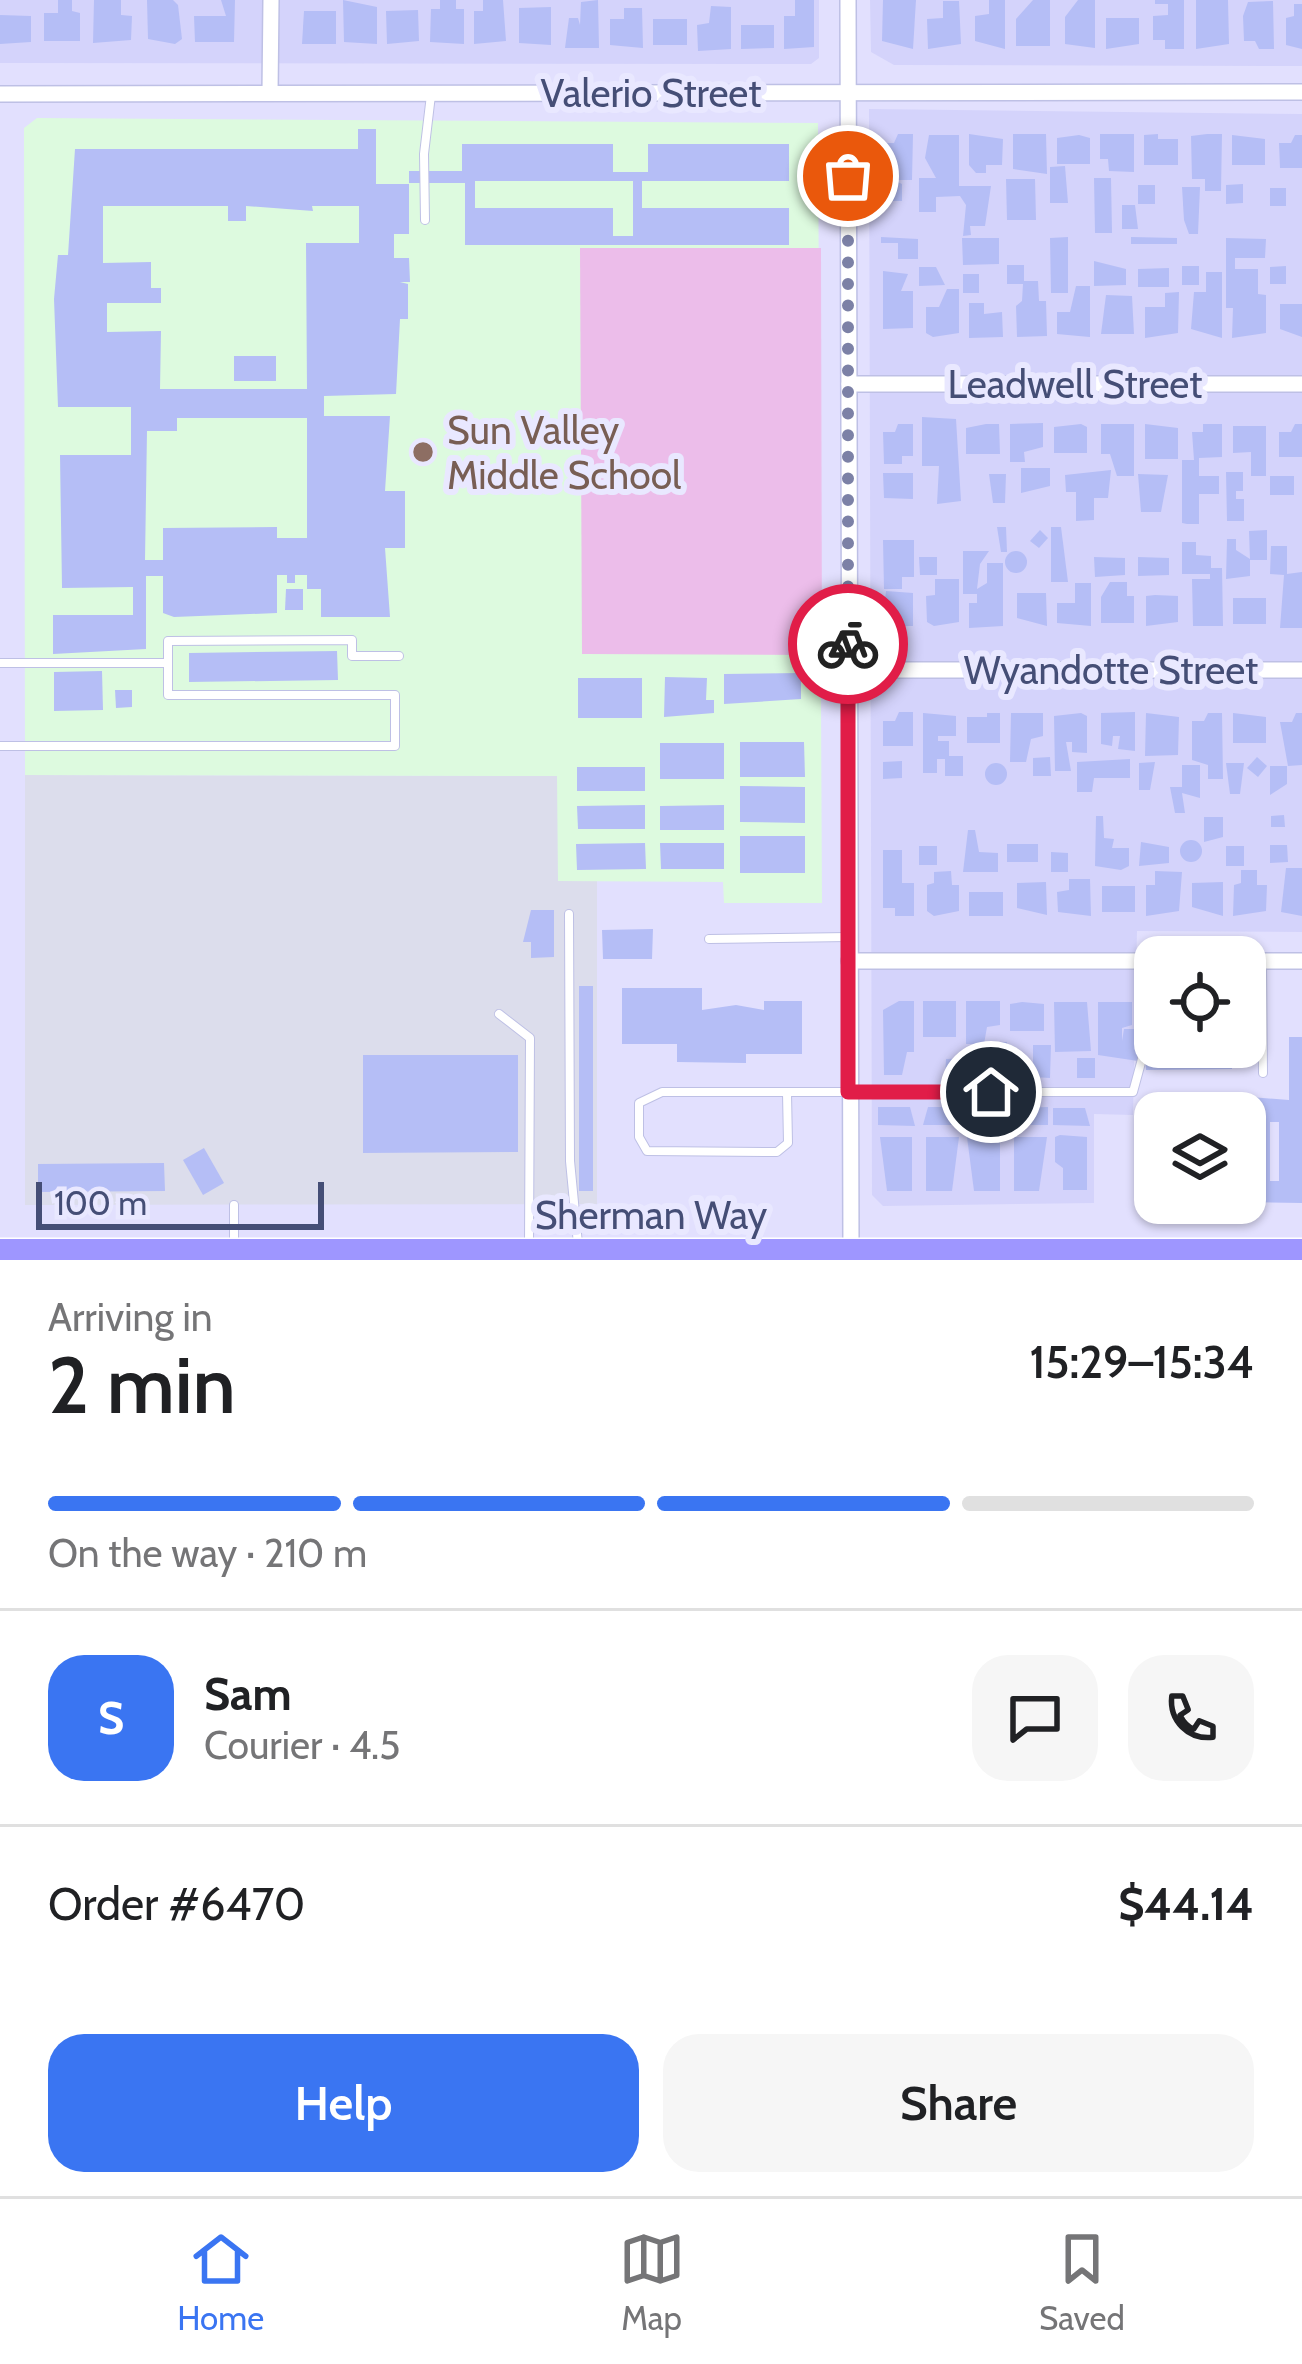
<!DOCTYPE html>
<meta charset="utf-8">
<style>
body{margin:0;font-family:Cabin,sans-serif;background:#f6f6f6;color:#202124;height:100vh;display:flex;flex-direction:column;font-size:45px;white-space:nowrap}
*{box-sizing:border-box;margin:0}
p{font-size:39px;color:#757577}
.icon{flex:none;width:66px;height:66px;fill:none;stroke:currentColor;stroke-width:2;stroke-linecap:round;stroke-linejoin:round}
.map{position:relative;height:1260px;overflow:hidden}
.details{display:flex;flex-direction:column;background:#fff;flex:1}
.details>*{flex:none}
.tools{position:absolute;left:1134px;top:936px;display:grid;gap:24px}
.tools a{display:grid;place-items:center;width:132px;height:132px;border-radius:24px;background:#fff;box-shadow:0 3px 9px #0004;font-size:60px}
.scale{position:absolute;left:36px;bottom:30px;width:288px;box-sizing:border-box;padding-left:12px;border:6px solid #454e76;border-top:0;font-size:33px;line-height:42px;white-space:nowrap;color:#454e76;-webkit-text-stroke:9px #e9e8ff;paint-order:stroke}
.pin{position:absolute;display:grid;place-items:center;width:102px;height:102px;color:#fff;margin:-51px;border:6px solid #fff;border-radius:50%;box-shadow:0 3px 12px #0007}
.courier{position:absolute;display:grid;place-items:center;width:120px;height:120px;margin:-60px;border:9px solid #e11d48;border-radius:50%;background:#fff;color:#222;box-shadow:0 3px 15px #0007}
.summary em{font-style:normal;font-weight:600}
.summary div{display:flex;flex-direction:column-reverse}
.summary{display:flex;align-items:center;justify-content:space-between;height:204px;padding:0 48px}
h1{font-size:78px;font-weight:600;line-height:90px}
.bar{display:grid;grid-template-columns:repeat(4,1fr);gap:18px 12px;align-content:center;height:144px;padding:0 48px}
.bar i{height:15px;border-radius:9px;background:#e0e0e0}
.bar .current{background:#3a75f2}
.bar p{grid-column:span 4}
.line{display:flex;align-items:center;gap:30px;padding:0 48px;border-top:3px solid #e0e0e0}
.line div{flex:1}
.round{display:grid;place-items:center;flex:none;width:126px;height:126px;border-radius:36px;background:#f6f6f6}
.cta{display:flex;gap:24px;margin-top:auto;padding:24px 48px}
.cta a{flex:1;height:138px;border-radius:36px;background:#3a75f2;color:#fff;font-size:48px;font-weight:600;line-height:138px;text-align:center}
.cta a+a{background:#f6f6f6;color:#202124}
.menu{display:flex;justify-content:space-around;align-items:center;height:168px;border-top:3px solid #e0e0e0;background:#fff;font-size:33px;color:#757577}
.menu a{display:grid;justify-items:center;gap:6px}
.menu .current{color:#3a75f2}
.map>svg:first-child{display:block}
.residential{fill:#d4d3fb}
.industrial{fill:#dcddec}
.education{fill:#ddfadf}
.green{fill:#ecbdea}
.building{fill:#b5bef6;fill-rule:evenodd}
.lines{fill:none;stroke-linecap:round;stroke-linejoin:round}
.service-casing{stroke:#bec0e5;stroke-width:10}
.minor-casing{stroke:#bec0e5;stroke-width:18}
.primary-casing{stroke:#fff;stroke-width:27}
.service{stroke:#fff;stroke-width:8}
.minor{stroke:#fff;stroke-width:15}
.primary{stroke:#9e96ff;stroke-width:24}
.done{stroke:#7c81a6;stroke-width:12;stroke-dasharray:0 21.6}
.route{stroke:#e11d48;stroke-width:15}
.education-dot{fill:#8d6e63;stroke:#e9e8ff;stroke-width:4.5}
.labels{text-anchor:middle;stroke-width:12;stroke-linejoin:round;paint-order:stroke}
.street-label{font-size:39px;fill:#454e76;stroke:#e9e8ff}
.education-label{font-size:39px;fill:#785e54;stroke:#e9e8ff;text-anchor:start}
</style>
<div class="map">
<svg width="1302" height="1260" viewBox="0 0 1302 1260">
<rect width="100%" height="100%" fill="#e2e0fe"/>
<g class="residential">
<path d="M0 0H819V58L811 64 0 63Z"/>
<path d="M870 0H1302V66L894 65 871 52Z"/>
<path d="M869 109 1302 114V932L1137 931 1133 1115 1094 1114V1203L883 1206 872 1195Z"/>
</g>
<path class="industrial" d="M25 775 558 776V881H597V1204L25 1205Z"/>
<path class="education" d="M37 118 818 123 822 903H724L723 882 558 881 557 776 25 775 24 128Z"/>
<path class="green" d="M580 248H821L822 655 582 654Z"/>
<g class="building">
<path d="M58 0H72V11L80 13V41H44V13H58Z"/>
<path d="M94 0H121V15L132 16 131 40 93 43Z"/>
<path d="M147 0H173L178 5 182 39 175 44 148 39Z"/>
<path d="M221 0H235L234 42H195L194 16H226Z"/>
<path d="M343 0 377 7V44L344 42Z"/>
<path d="M440 0H456V9H464V44L430 42 431 9H440Z"/>
<path d="M483 0H503L506 41 474 44V11H483Z"/>
<path d="M598 0 599 48H565L569 18H578L580 25 581 2Z"/>
<path d="M795 0H814V47L784 49V16H795Z"/>
<path d="M883 0H916L913 49 882 41Z"/>
<path d="M989 0H1005V49L975 41V16L989 14Z"/>
<path d="M1033 0H1050V46H1016V19Z"/>
<path d="M1078 0H1095V48L1065 44V17Z"/>
<path d="M1155 0H1184V49H1165V40H1153V16L1168 15V4H1155Z"/>
<path d="M1196 0H1228L1229 44 1196 49Z"/>
<path d="M943 1H959L961 44 928 49 927 19 943 18Z"/>
<path d="M1273 1 1274 49H1259L1255 41H1244L1243 16 1248 2Z"/>
<path d="M1294 4H1302V49L1286 45V18L1294 16Z"/>
<path d="M711 6 731 7V49L698 51 697 25 709 23Z"/>
<path d="M551 7V45L519 43V8Z"/>
<path d="M624 8H642L643 48 610 45V19H624Z"/>
<path d="M304 11H336V44H302Z"/>
<path d="M386 11 418 10 419 41 387 44Z"/>
<path d="M0 15 31 16V42L0 44Z"/>
<path d="M1106 18H1139V44L1106 49Z"/>
<rect x="653" y="19" width="34" height="26"/>
<path d="M741 25H774V48L741 49Z"/>
<path d="M358 129H376V184H409V234H394V258H409L410 282H400L408 284V319H400L396 394 324 396V416H390L385 491H405V548H385L390 617H321V589H307V575H295V583H287V575H277V613L174 617 163 613V576H146V649L53 654V615H133V587L62 588 60 455H131V407H58L54 299 58 255H68L75 149H358ZM103 206H228V221H246V206L313 211 312 206H359V243H306L307 389H160L161 331 107 332V303H161V288H151V262L103 263ZM177 418H307V538H277V527L163 528V560H145L147 431H177Z"/>
<path d="M898 134H913L912 180H893L902 184V201H882V143H894Z"/>
<path d="M969 134 1003 139 1002 165H986V173H976L969 165Z"/>
<path d="M1013 134H1046L1047 174 1013 169Z"/>
<path d="M1100 134H1134V172L1109 171 1108 159H1100Z"/>
<path d="M1158 134V139H1178V165H1144V135Z"/>
<path d="M1207 134H1222L1221 191H1205V179H1192L1191 136Z"/>
<path d="M929 135H959V186H991L985 226H970L971 235 963 236 966 205 960 196 936 197V212H919V178H936L925 158Z"/>
<path d="M1079 135 1090 138V164H1057V138Z"/>
<path d="M1232 135 1265 139V165H1232Z"/>
<path d="M1295 135H1302V168H1280L1279 143H1291Z"/>
<path d="M462 144H613V172H648V144H789V181H642V208H789V245H465V183H409V171H462ZM475 181H633V236H613V208H475Z"/>
<path d="M1065 166 1068 203H1050V167Z"/>
<path d="M1094 178H1111L1112 233H1095Z"/>
<path d="M1006 179H1035L1036 220H1007Z"/>
<path d="M1243 184V203L1226 204V185Z"/>
<rect x="1138" y="185" width="17" height="19"/>
<path d="M1182 187H1200L1198 234H1189L1184 220Z"/>
<rect x="1270" y="188" width="16" height="18"/>
<path d="M1122 205H1135L1138 229H1122Z"/>
<path d="M881 237 918 239V259H898V243H881Z"/>
<path d="M1068 237V293H1051L1050 238Z"/>
<path d="M1131 237 1177 238V244H1131Z"/>
<path d="M962 238H999V264L963 265Z"/>
<path d="M1226 238 1266 239 1265 258H1235V269H1258V294L1266 295V333L1232 338 1233 308H1226Z"/>
<path d="M1094 261 1126 269V285L1094 286Z"/>
<path d="M1007 265H1024V281H1038L1039 301H1046L1047 336 1017 337 1016 306 1022 301 1023 284H1007Z"/>
<rect x="1182" y="266" width="17" height="19"/>
<path d="M1286 266V284H1270V267Z"/>
<path d="M919 267H936L945 285 919 286Z"/>
<path d="M1169 268V287H1138V269Z"/>
<path d="M883 271 908 274 901 291H913V328L883 329Z"/>
<path d="M1206 272H1222V338L1191 329 1194 292H1206Z"/>
<rect x="963" y="274" width="16" height="19"/>
<path d="M1076 286H1090V337L1057 334V312H1070Z"/>
<path d="M947 289H959V333L933 337 926 333V307H939Z"/>
<path d="M1179 292 1178 333 1145 338V307H1165V293Z"/>
<path d="M1106 295 1132 296 1134 334H1101Z"/>
<path d="M969 303H984V314L1002 312 1003 337 969 338Z"/>
<path d="M1280 304H1302V337L1280 329Z"/>
<rect x="234" y="356" width="42" height="25"/>
<path d="M922 417 956 419 961 501 937 504 939 466H922Z"/>
<path d="M1043 423V447L1024 452 1025 462H1010V424Z"/>
<path d="M898 424H913V456H902V464H884L883 432H895Z"/>
<path d="M986 424H999L1000 454H966V428Z"/>
<path d="M1081 424 1087 427V453H1054V427Z"/>
<path d="M1101 424H1134V476H1117L1110 454H1101Z"/>
<path d="M1145 424 1178 428V459H1145Z"/>
<path d="M1203 424H1222V457L1199 458V476H1219V494H1199V524H1187L1182 523V460H1194L1192 432H1203Z"/>
<path d="M1295 424H1302V457H1279V432H1291Z"/>
<path d="M1233 426H1266V476H1251V452L1233 453Z"/>
<path d="M1021 468H1050V486L1021 493Z"/>
<path d="M1111 470 1108 498H1094V520L1076 521V492H1066L1065 475Z"/>
<path d="M1226 472H1243V491H1236V499H1244V521H1227Z"/>
<path d="M883 473H913V499L884 498Z"/>
<path d="M989 474H1006L1005 503H993Z"/>
<path d="M1138 474 1168 475 1161 512H1141Z"/>
<rect x="1270" y="476" width="24" height="19"/>
<path d="M997 527H1006L1007 552H1001Z"/>
<path d="M1051 527H1061L1068 582H1051Z"/>
<path d="M1040 530 1048 538 1039 548 1030 541Z"/>
<path d="M1267 530V560H1250L1249 531Z"/>
<path d="M1227 539H1236V550L1250 559V576L1226 579Z"/>
<path d="M883 540H914V577H902V589H884Z"/>
<path d="M1182 542H1196V555L1211 556V568H1222L1223 626H1193L1192 579H1210V574H1182Z"/>
<path d="M1271 546H1287V574L1302 572V628H1280L1284 575 1270 574Z"/>
<path d="M963 551H989L980 564 977 589 987 583V563H1003V626L969 628V603H977V594H963Z"/>
<circle cx="1016" cy="562" r="11"/>
<path d="M919 557H937V575H920Z"/>
<path d="M1094 557 1125 558V575L1095 577Z"/>
<path d="M1138 557 1169 558V575L1138 576Z"/>
<path d="M935 579H959V622L934 626 927 622 926 596 935 595Z"/>
<path d="M1110 582H1127V596H1134V623H1101V597Z"/>
<path d="M1075 583H1091V626L1057 623V603H1075Z"/>
<path d="M286 589H303V610H285Z"/>
<path d="M886 591 913 593V626H894V618H883Z"/>
<path d="M1017 593H1046L1047 626 1017 618Z"/>
<path d="M1155 595 1178 596V622L1146 626V596Z"/>
<rect x="1233" y="598" width="33" height="26"/>
<path d="M337 651 338 680 189 682V653Z"/>
<path d="M102 671 103 710 54 711V672Z"/>
<path d="M801 673V699L724 704V674Z"/>
<path d="M665 677 707 678 706 700H714V713L664 717Z"/>
<rect x="578" y="678" width="64" height="40"/>
<path d="M115 690H132V707L116 708Z"/>
<path d="M899 712H913V746H883V721H895Z"/>
<path d="M1135 712V751L1118 749 1120 736H1113L1112 746 1101 744V713Z"/>
<path d="M923 713 956 716V736H938V741H949V756H963V776H945V759H937V773H923Z"/>
<path d="M987 713H1000V743H967V717H987Z"/>
<path d="M1011 713H1043V736L1031 739 1026 762H1010Z"/>
<path d="M1081 713 1087 716V753L1072 752V742H1066L1071 771H1055L1054 716Z"/>
<path d="M1146 713 1179 717 1178 755 1145 756Z"/>
<path d="M1208 713H1222L1223 779H1208V765L1192 760V721H1204Z"/>
<path d="M1233 713 1266 717V743H1233Z"/>
<path d="M1296 713H1302V765L1288 766 1280 722H1292Z"/>
<path d="M740 742H804L805 777H740Z"/>
<rect x="660" y="743" width="64" height="36"/>
<path d="M1050 757 1051 776H1033V758Z"/>
<path d="M1257 757 1267 766 1258 777 1247 768Z"/>
<path d="M1130 759V778H1094L1092 792H1077V762Z"/>
<path d="M902 761V778L883 779V762Z"/>
<path d="M1155 762 1150 790H1139V763Z"/>
<circle cx="996" cy="774" r="11"/>
<path d="M1226 763H1244L1240 794H1230Z"/>
<path d="M1182 765H1200V798L1182 793 1185 813H1175L1170 787H1182Z"/>
<path d="M1270 766H1287V784L1270 795Z"/>
<rect x="577" y="767" width="68" height="24"/>
<path d="M740 786 805 787V823L740 822Z"/>
<path d="M645 805V829H578L577 806Z"/>
<path d="M724 805V830H660V806Z"/>
<path d="M1284 815 1285 827H1271V816Z"/>
<path d="M1096 816H1103L1104 838 1114 839 1112 848H1129V866L1121 870 1095 866Z"/>
<path d="M1204 817H1223V837L1204 842Z"/>
<path d="M968 830H975L979 852 998 853V872H963Z"/>
<rect x="740" y="836" width="65" height="37"/>
<circle cx="1191" cy="851" r="11"/>
<path d="M1141 842 1169 847V863L1139 866Z"/>
<path d="M645 843 646 869 577 870 576 844Z"/>
<path d="M660 843H724V869H661Z"/>
<rect x="1007" y="844" width="31" height="18"/>
<path d="M1270 845H1287L1288 862 1270 863Z"/>
<rect x="919" y="846" width="18" height="19"/>
<rect x="1226" y="846" width="18" height="20"/>
<path d="M883 850H902V883H914V916H895V908H883Z"/>
<path d="M1051 852 1068 853V872H1051Z"/>
<path d="M1286 868H1302V916L1281 912Z"/>
<path d="M1241 870H1257V885H1267L1266 911 1233 916 1234 885 1241 883Z"/>
<path d="M951 871 952 885H959V911L934 916 927 911V885L934 883V872Z"/>
<path d="M1155 871 1182 872 1179 911 1146 916V885H1155Z"/>
<path d="M1069 879H1090L1091 916 1058 912 1057 892 1069 890Z"/>
<path d="M1046 882 1047 915 1017 908V883Z"/>
<path d="M1223 882V916L1192 907V883Z"/>
<rect x="1102" y="886" width="33" height="26"/>
<rect x="969" y="892" width="34" height="24"/>
<path d="M531 910H554V957L531 958V942H523Z"/>
<path d="M653 929 652 959H603L602 930Z"/>
<rect x="579" y="986" width="14" height="205"/>
<path d="M622 988H702V1010L736 1005 764 1010V1001H802V1054H746V1063L677 1062V1044H622Z"/>
<path d="M899 1001H914V1052H907L902 1075H884L883 1010Z"/>
<rect x="923" y="1001" width="33" height="36"/>
<path d="M966 1001H1000V1025L987 1027 984 1044H966Z"/>
<path d="M1022 1002 1044 1004V1031H1010V1004Z"/>
<path d="M1054 1002H1087L1091 1051 1055 1052Z"/>
<path d="M1098 1002H1132V1025L1122 1028V1041L1124 1029H1138V1061L1098 1055Z"/>
<path d="M1289 1037H1302V1203L1245 1202V1113H1238V1096L1289 1100ZM1270 1122H1279V1181H1270Z"/>
<rect x="991" y="1042" width="16" height="14"/>
<path d="M1033 1045H1051L1050 1078 1033 1077Z"/>
<path d="M1153 1047H1232V1069L1146 1070 1145 1051Z"/>
<path d="M973 1052 1007 1058V1077H945L946 1059 972 1058Z"/>
<path d="M363 1055H518V1152L363 1153Z"/>
<rect x="1077" y="1058" width="18" height="20"/>
<path d="M878 1107H910L915 1126 878 1125Z"/>
<path d="M928 1107H960V1125H923Z"/>
<path d="M1048 1107V1125H1014V1108Z"/>
<rect x="965" y="1108" width="34" height="17"/>
<path d="M1053 1108H1085L1090 1126 1053 1125Z"/>
<path d="M1060 1135 1087 1137V1190H1063V1168L1055 1162V1137Z"/>
<path d="M880 1137H912V1191H887Z"/>
<path d="M926 1137H959L952 1191H926Z"/>
<path d="M967 1137H1000V1191H974Z"/>
<path d="M1014 1137H1047L1039 1191H1014Z"/>
<path d="M204 1148 224 1183 203 1195 183 1160Z"/>
<path d="M164 1163 165 1191 38 1192V1164Z"/>
</g>
<g class="lines">
<g class="service-casing">
<g id="service">
<path d="M425 220 424 154 431 95"/>
<path d="M0 663H168"/>
<path d="M0 746H395V695H168V641L352 640V656H399"/>
<path d="M569 914 570 1161 578 1244"/>
<path d="M709 939 848 937"/>
<path d="M1262 962 1263 1073"/>
<path d="M499 1014 530 1038 529 1244"/>
<path d="M787 1093 788 1143 777 1152 647 1151 639 1137V1103L662 1092H1133L1142 1059 1143 962"/>
<path d="M234 1205V1246"/>
</g>
</g>
<g class="minor-casing">
<g id="minor">
<path d="M848 0 851 1257"/>
<path d="M270 93 271 0"/>
<path d="M0 94 1302 92"/>
<path d="M849 384H1302"/>
<path d="M848 670H1302"/>
<path d="M849 961H1155"/>
<path d="M1245 961H1302"/>
</g>
</g>
<g class="primary-casing">
<path id="primary" d="M0 1251H1302"/>
</g>
<use href="#service" class="service"/>
<use href="#minor" class="minor"/>
<use href="#primary" class="primary"/>
</g>
<g class="lines">
<path class="done" d="M848 176V644"/>
<path class="route" d="M848 644V1092H991"/>
</g>
<circle class="education-dot" cx="423" cy="452" r="12"/>
<g class="labels">
<g class="street-label">
<text x="651" y="107">Valerio Street</text>
<text x="1075" y="398">Leadwell Street</text>
<text x="1111" y="684">Wyandotte Street</text>
<text x="651" y="1229">Sherman Way</text>
</g>
<g class="education-label">
<text x="447" y="444">Sun Valley<tspan x="447" dy="45">Middle School</tspan></text>
</g>
</g>
</svg>
<div class="tools">
<a><svg class="icon" aria-label="locate" viewBox="0 0 24 24"><circle cx="12" cy="12" r="6"/><path d="M12 2v4M12 18v4M2 12h4M18 12h4"/></svg></a>
<a><svg class="icon" aria-label="layers" viewBox="0 0 24 24"><path d="M12 4l9 5-9 5-9-5zM3 14l9 5 9-5"/></svg></a>
</div>
<div class="scale">100 m</div>
<div class="pin" style="left:848px;top:176px;background:#ea580c"><svg class="icon" aria-label="bag" viewBox="0 0 24 24"><path d="M5 8h14l-1 12H6zM9 8a3 3 0 0 1 6 0"/></svg></div>
<div class="pin" style="left:991px;top:1092px;background:#1f2937"><svg class="icon" aria-label="home" viewBox="0 0 24 24"><path d="M3 11l9-7 9 7M6 9v11h12V9"/></svg></div>
<div class="courier" style="left:848px;top:644px"><svg class="icon" aria-label="bike" viewBox="0 0 24 24"><circle cx="6" cy="16" r="4"/><circle cx="18" cy="16" r="4"/><path d="M6 16l4-8h5l3 8M10 8l3 8H6M13 5h3"/></svg></div>
</div>
<section class="details">
<div class="summary"><div><h1>2 min</h1><p>Arriving in</p></div><em>15:29–15:34</em></div>
<div class="bar"><i class="current"></i><i class="current"></i><i class="current"></i><i></i><p>On the way · 210 m</p></div>
<div class="line" style="height:216px"><b class="round" style="background:#3a75f2;color:#fff">S</b><div><b>Sam</b><p>Courier · 4.5</p></div><a class="round"><svg class="icon" aria-label="chat" viewBox="0 0 24 24"><path d="M4 5h16v11H9l-5 4z"/></svg></a><a class="round"><svg class="icon" aria-label="phone" viewBox="0 0 24 24"><path d="M5 4h4l2 5-3 2q2 4 5 5l2-3 5 2v4C11 20 4 13 5 4z"/></svg></a></div>
<div class="line" style="height:156px"><div>Order #6470</div><b>$44.14</b></div>
<div class="cta"><a>Help</a><a>Share</a></div>
</section>
<nav class="menu">
<a class="current"><svg class="icon" aria-label="home" viewBox="0 0 24 24"><path d="M3 11l9-7 9 7M6 9v11h12V9"/></svg>Home</a>
<a><svg class="icon" aria-label="map" viewBox="0 0 24 24"><path d="M3 6l6-2 6 2 6-2v14l-6 2-6-2-6 2zM9 4v14M15 6v14"/></svg>Map</a>
<a><svg class="icon" aria-label="saved" viewBox="0 0 24 24"><path d="M7 4h10v16l-5-4-5 4z"/></svg>Saved</a>
</nav>
